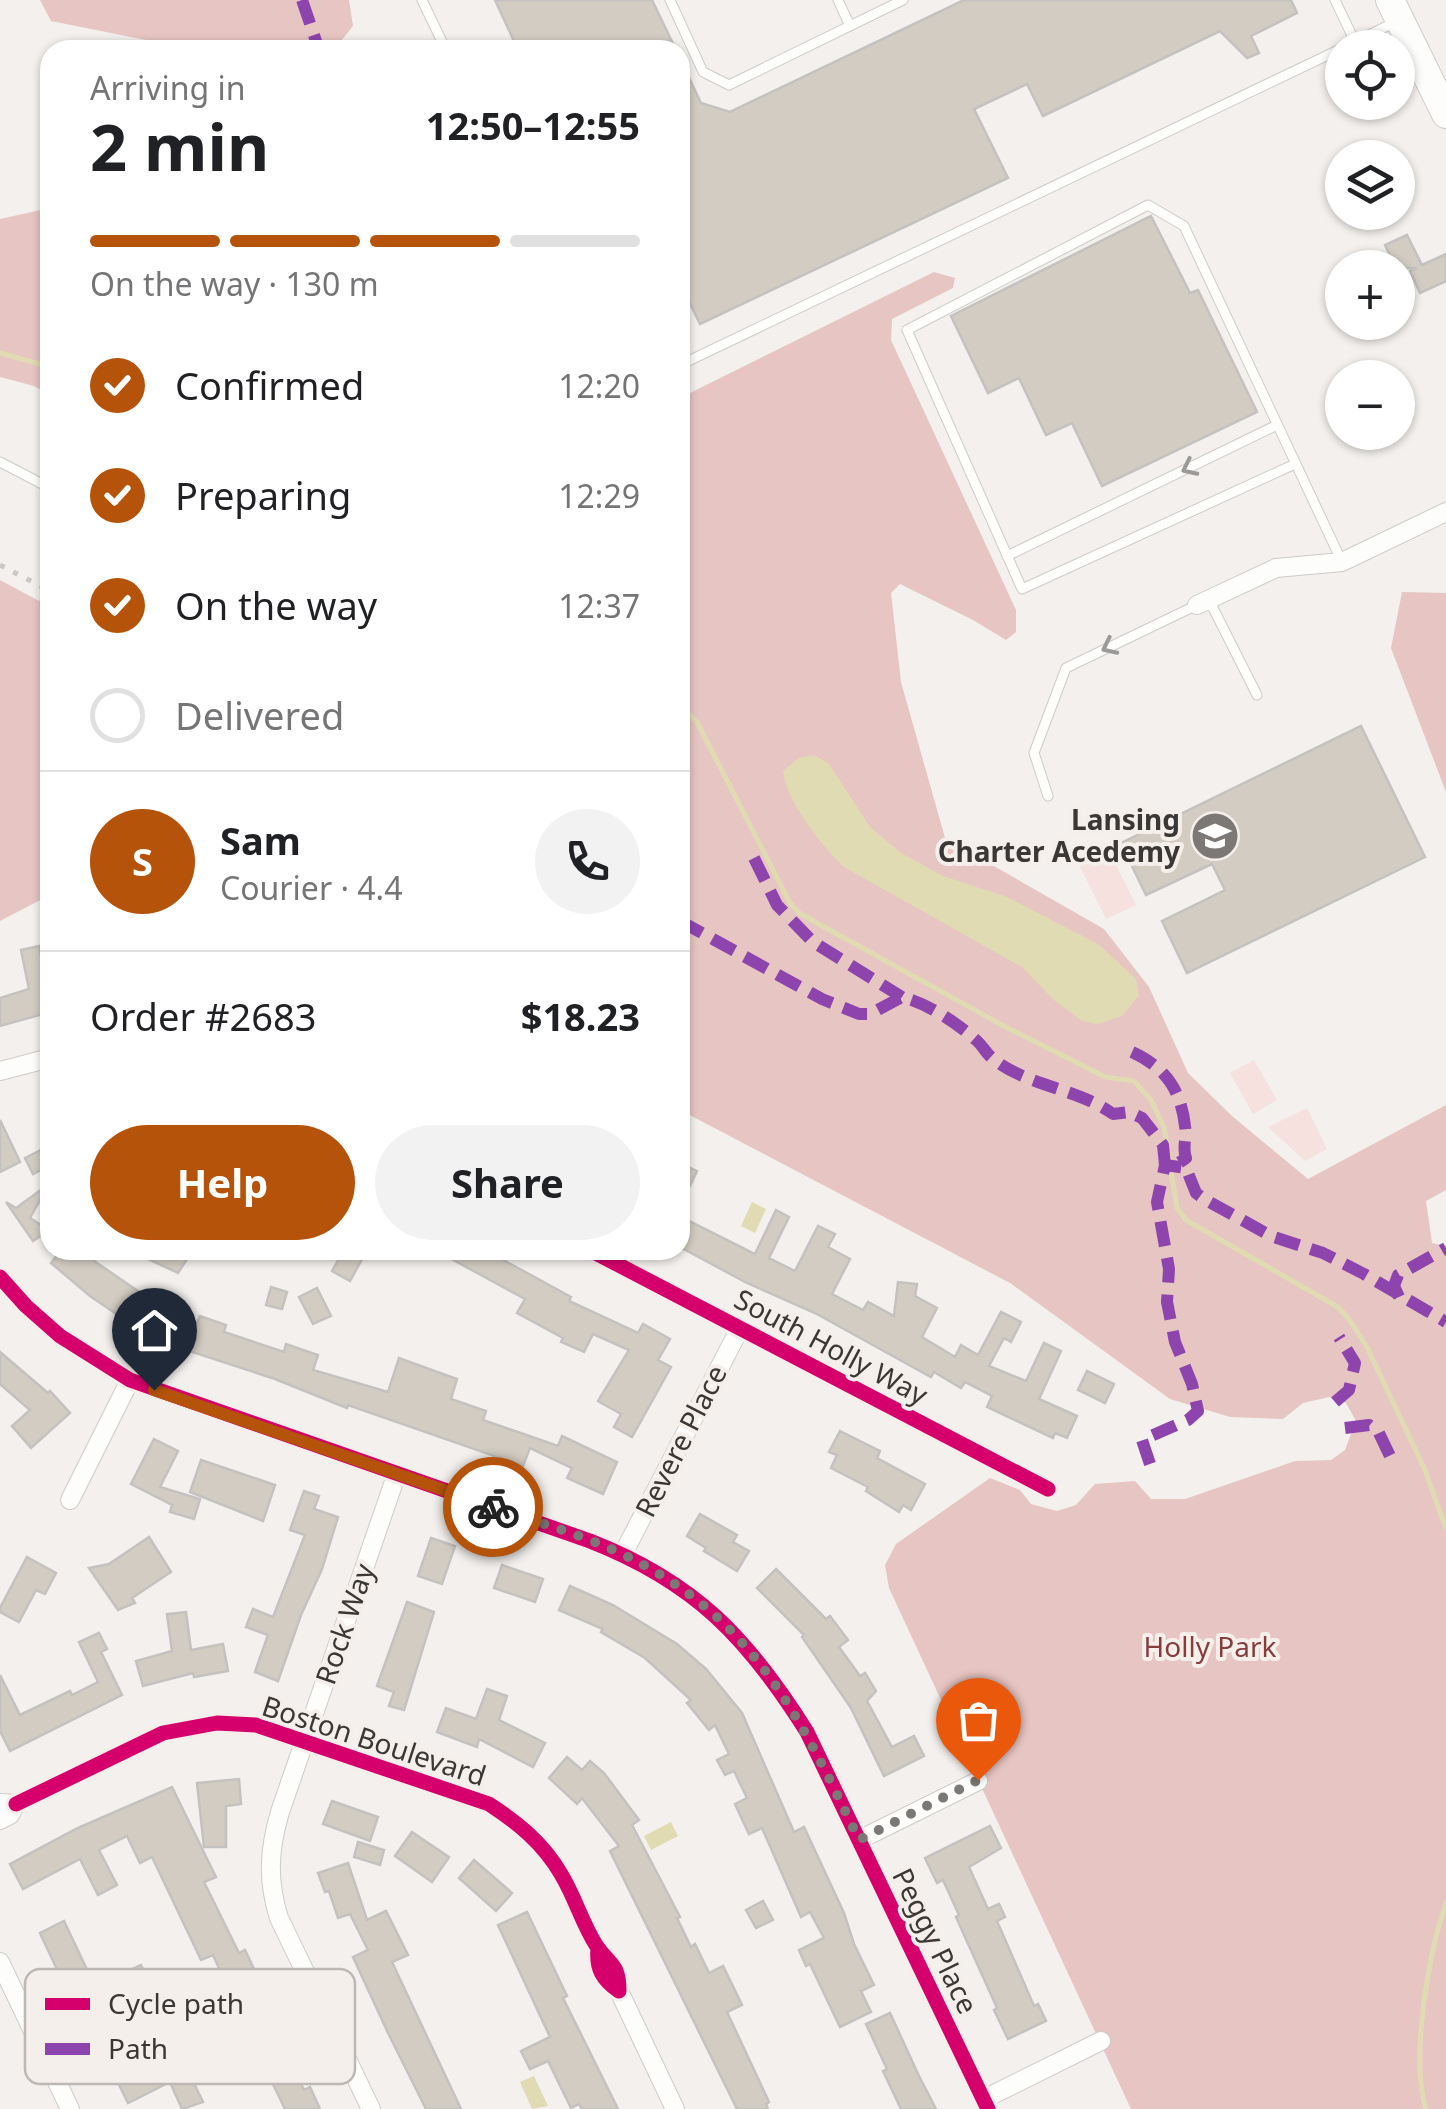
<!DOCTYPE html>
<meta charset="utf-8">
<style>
body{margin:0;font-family:"Noto Sans",sans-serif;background:#f2f2f2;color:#202124;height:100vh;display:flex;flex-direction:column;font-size:38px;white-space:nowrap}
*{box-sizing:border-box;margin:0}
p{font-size:32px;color:#757577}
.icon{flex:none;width:55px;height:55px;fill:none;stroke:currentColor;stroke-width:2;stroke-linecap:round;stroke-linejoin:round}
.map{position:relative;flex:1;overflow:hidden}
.panel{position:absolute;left:40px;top:40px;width:650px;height:1220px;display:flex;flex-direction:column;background:#fff;border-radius:30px;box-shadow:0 2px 8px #0004}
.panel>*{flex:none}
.tools{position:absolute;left:1325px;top:30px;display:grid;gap:20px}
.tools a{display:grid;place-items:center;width:90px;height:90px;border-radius:50%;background:#fff;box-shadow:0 2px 8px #0004;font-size:50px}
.pin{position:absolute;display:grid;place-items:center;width:85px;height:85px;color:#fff;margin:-102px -42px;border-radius:50% 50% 50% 0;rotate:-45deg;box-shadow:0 0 10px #0007}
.pin .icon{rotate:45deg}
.courier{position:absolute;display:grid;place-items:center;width:100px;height:100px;margin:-50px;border:8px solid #b45309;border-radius:50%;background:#fff;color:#222;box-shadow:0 2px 12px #0007}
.summary em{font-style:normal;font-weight:700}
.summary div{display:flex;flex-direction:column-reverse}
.summary{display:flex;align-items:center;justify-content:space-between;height:170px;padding:0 50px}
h1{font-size:65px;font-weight:700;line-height:75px}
.bar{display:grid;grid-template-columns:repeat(4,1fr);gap:15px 10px;align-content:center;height:120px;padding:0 50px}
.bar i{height:12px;border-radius:8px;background:#e0e0e0}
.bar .selected{background:#b45309}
.bar p{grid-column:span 4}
.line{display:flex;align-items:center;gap:25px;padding:0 50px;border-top:2px solid #e0e0e0}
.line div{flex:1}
.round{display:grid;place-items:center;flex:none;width:105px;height:105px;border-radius:52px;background:#f2f2f2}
ol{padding:0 50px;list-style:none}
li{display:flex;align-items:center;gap:30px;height:110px}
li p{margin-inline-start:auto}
li .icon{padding:10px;border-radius:50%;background:#b45309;color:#fff;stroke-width:4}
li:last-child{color:#757577}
li i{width:55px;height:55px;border:5px solid #e0e0e0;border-radius:50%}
.primary-button{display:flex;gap:20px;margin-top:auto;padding:20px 50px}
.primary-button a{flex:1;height:115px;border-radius:60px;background:#b45309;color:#fff;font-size:40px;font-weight:700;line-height:115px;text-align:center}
.primary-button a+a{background:#f2f2f2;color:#202124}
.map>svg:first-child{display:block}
.green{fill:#f6e1de}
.forest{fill:#e7c5c2}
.water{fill:#e1dbb4}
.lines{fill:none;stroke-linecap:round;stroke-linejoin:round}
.stream{stroke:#e1dbb4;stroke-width:5}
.building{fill:#d3ccc2;stroke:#c4c2c0;stroke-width:2.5}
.lane-casing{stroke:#cecbc9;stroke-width:11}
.street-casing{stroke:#cecbc9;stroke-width:20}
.secondary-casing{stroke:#cecbc9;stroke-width:30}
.lane{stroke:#fdfdfc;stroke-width:9}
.street{stroke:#fdfdfc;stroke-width:18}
.secondary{stroke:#fdfdfc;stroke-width:28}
.rail{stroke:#c9c8c8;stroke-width:5;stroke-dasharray:5 10;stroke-linecap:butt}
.quiet{stroke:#8e44ad;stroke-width:12;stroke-dasharray:25 12;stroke-linecap:butt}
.cycleway-casing{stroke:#f5efeb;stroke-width:21}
.cycleway{stroke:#d6006c;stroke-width:15}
.oneway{stroke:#9c9a99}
.done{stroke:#7b7876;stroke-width:10;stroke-dasharray:0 18}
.route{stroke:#b45309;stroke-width:12}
.labels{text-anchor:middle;stroke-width:8;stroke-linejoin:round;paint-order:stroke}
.poi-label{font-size:28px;font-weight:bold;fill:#3a3836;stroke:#f5efeb;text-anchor:end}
.street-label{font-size:28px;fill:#3a3836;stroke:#f5efeb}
.park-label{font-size:28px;fill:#873d3d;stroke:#f5efeb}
.key{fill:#f5efeb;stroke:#bdb8b5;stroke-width:2.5}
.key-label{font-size:28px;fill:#3a3836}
</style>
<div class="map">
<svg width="1446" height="2109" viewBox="0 0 1446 2109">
<rect width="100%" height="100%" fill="#f3f0ed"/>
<g class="green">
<path d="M1106 845 1136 905 1106 919 1076 859Z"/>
<path d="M1254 1060 1277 1100 1253 1114 1230 1073Z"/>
<path d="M1307 1108 1327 1149 1305 1161 1268 1127Z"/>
</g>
<g class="forest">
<path d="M40 0H349L353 26 334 50H156L151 41 51 21Z"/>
<path d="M50 208V395L34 386 0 377V219Z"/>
<path d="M934 272 955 278 953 288 892 319 891 340 1016 610V632L1006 640 973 620 900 584 891 593 901 682 945 838 1104 929 1149 987 1188 1073 1232 1116 1308 1179 1446 1105V1190L1426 1201 1432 1243 1446 1246V2109H1131L889 1588 885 1565 896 1544 990 1478 1020 1490 1031 1504 1057 1511 1076 1505 1095 1484 1135 1481 1151 1499H1185L1295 1461 1331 1460 1345 1450 1356 1421 1346 1403 1329 1397 1303 1403 1283 1419 1230 1417 1170 1399 1010 1283 680 1110V398Z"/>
<path d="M0 580 39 601 50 589V895L0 921Z"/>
<path d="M1402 592 1446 593V792L1391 648Z"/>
</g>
<g class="water">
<path d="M814 755 829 764 870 827 901 853 943 876 1007 897 1098 944 1136 979 1139 995 1122 1016 1098 1024 1082 1021 1054 1000 1022 967 844 867C822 846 786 801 783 771L799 758Z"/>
<path d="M752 1202 766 1209 755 1233 741 1226Z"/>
<path d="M671 1822 678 1836 651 1850 644 1836Z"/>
<path d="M534 2076 548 2106 532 2109 520 2082Z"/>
</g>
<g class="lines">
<g class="stream">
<path d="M0 353 50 367"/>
<path d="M680 706 697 722 790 903 799 913 1002 1025 1105 1077 1134 1081 1151 1100 1164 1127 1177 1208 1186 1220 1338 1307 1349 1319 1367 1347 1425 1470 1446 1529"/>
<path d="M1426 2109C1410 2058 1429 1953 1446 1902"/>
</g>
</g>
<g class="building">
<path d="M495 0H652L676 50H518Z"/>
<path d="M964 0H1291L1297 13 1251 36 1259 53 1247 58 1220 31 1043 116 1027 84 974 109 1008 178 700 324 680 283V59L701 103 730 112Z"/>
<path d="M1151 216 1190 293 1198 290 1257 412 1102 486 1072 423 1046 435 1019 378 988 393 951 316Z"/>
<path d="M1407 235 1422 265 1446 254V281L1420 293 1410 271 1417 268H1396L1385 245Z"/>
<path d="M1361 726 1425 857 1187 973 1162 921 1225 890 1212 864 1146 895 1121 843Z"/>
<path d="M39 946 45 976 50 975V1012L0 1026V998L29 989 21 950Z"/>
<path d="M0 1120 20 1162 0 1172Z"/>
<path d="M41 1150 49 1166 33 1174 25 1158Z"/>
<path d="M680 1163 697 1171 680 1207Z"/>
<path d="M49 1184 30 1218 49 1230 33 1241 6 1202 16 1208Z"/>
<path d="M776 1210 789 1217 769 1258 795 1271 818 1226 835 1234 828 1247 850 1259 832 1294 863 1310 868 1302 894 1316 898 1282 917 1284 915 1296 937 1308 922 1337 955 1357 961 1345 978 1355 1001 1312 1021 1322 1011 1342 1004 1338 989 1366 1026 1381 1044 1343 1061 1351 1039 1399 1077 1416 1067 1438 1055 1433 1053 1438 987 1407 992 1396 965 1382 961 1388 934 1372 931 1377 815 1313 747 1283 680 1247V1238L689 1221 755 1254Z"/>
<path d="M61 1250H78L138 1291 132 1301 197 1323 200 1316 226 1325 224 1332 284 1352 286 1344 318 1355 313 1370 388 1392 399 1358 457 1379 451 1399 486 1411 483 1420 558 1446 562 1436 617 1462 603 1494 567 1478 572 1468 530 1448 523 1466 348 1405 347 1408 275 1379 180 1348 181 1345 143 1332 90 1296 51 1263Z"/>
<path d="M129 1250H179L189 1256 178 1273Z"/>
<path d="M344 1250H367L350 1281 332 1271Z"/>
<path d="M435 1250H485L571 1297 569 1301 638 1333 643 1324 670 1339 658 1360 671 1367 632 1437 614 1427 621 1414 598 1401 629 1350 593 1334 584 1352 561 1342 563 1338 517 1313 525 1299Z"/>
<path d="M271 1287 287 1292 282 1309 266 1305Z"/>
<path d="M317 1288 331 1316 313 1324 299 1297Z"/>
<path d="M0 1352 48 1393 50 1391 70 1413 31 1448 12 1426 30 1410 0 1384Z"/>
<path d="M1087 1371 1114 1384 1105 1403 1078 1390Z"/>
<path d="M840 1431 880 1451 877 1458 925 1484 911 1510 903 1505 899 1512 866 1491 868 1487 831 1468 837 1455 829 1452Z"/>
<path d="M154 1439 178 1451 160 1487 200 1499 194 1519 170 1512 172 1505 131 1484Z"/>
<path d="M201 1460 275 1485 263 1521 190 1492Z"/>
<path d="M304 1491 319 1496 314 1509 338 1517 322 1569 301 1615 278 1681 255 1672 268 1635 246 1627 253 1609 273 1617 305 1535 290 1530Z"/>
<path d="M700 1514 737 1535 733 1542 749 1551 737 1571 704 1551 706 1548 687 1536Z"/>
<path d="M149 1537 171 1572 132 1598 135 1603 118 1610 89 1568 109 1564Z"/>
<path d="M431 1538 455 1546 442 1584 418 1576Z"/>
<path d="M27 1557 56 1573 45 1594 36 1590 19 1622 0 1612V1608Z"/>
<path d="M502 1565 543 1579 535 1602 494 1588Z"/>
<path d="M776 1569 826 1619 830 1616 848 1640 839 1647 860 1676 865 1673 876 1691 867 1701 892 1747 914 1736 924 1756 884 1776 851 1708 802 1637 804 1635 757 1588Z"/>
<path d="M570 1586 613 1605 677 1644 706 1669 742 1713 794 1832 804 1827 844 1913 854 1944 874 1985 861 1991 871 2012 840 2027 810 1964 806 1966 799 1950 824 1938 810 1912 801 1917 762 1828 749 1834 735 1804 747 1798 734 1771 725 1775 717 1760 729 1754 715 1725 709 1730 687 1703 691 1700 645 1658 601 1632 603 1629 559 1610Z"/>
<path d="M407 1602 434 1612 404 1710 389 1706 394 1692 377 1686Z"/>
<path d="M186 1612 191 1650 223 1644 228 1671 194 1677 193 1673 143 1686 136 1661 172 1651 167 1614Z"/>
<path d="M99 1633 107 1649 101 1652 122 1695 10 1751 0 1731V1675L20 1715 70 1691 72 1695 98 1682 79 1642Z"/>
<path d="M487 1689 507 1696 499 1720 545 1743 533 1767 479 1739 477 1747 437 1732 446 1708 476 1719Z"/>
<path d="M567 1757 582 1770 590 1761 604 1773 639 1820 632 1825 680 1917 677 1918 691 1947 695 1944 709 1973 723 1966 742 2005 727 2012 769 2102 766 2104 768 2109H737L610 1851 619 1846 582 1798 577 1804 549 1778Z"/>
<path d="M239 1779 241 1804 226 1806V1847H204L197 1783Z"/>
<path d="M172 1787 216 1877 204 1882 239 1953 245 1950 297 2060 291 2063 304 2090 310 2087 320 2109H285L257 2051 263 2047 240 1999 234 2001 213 1955 201 1960 152 1857 140 1863 127 1836 99 1850 117 1885 98 1895 80 1859 23 1889 10 1864 78 1828Z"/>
<path d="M332 1801 378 1817 370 1841 323 1824Z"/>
<path d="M990 1826 1001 1848 969 1867 988 1909 999 1904 1005 1917 997 1921 1034 2006 1038 2004 1046 2021 1008 2039 994 2010 997 2008 956 1917 959 1915 943 1880 937 1883 925 1858Z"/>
<path d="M412 1832 449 1857 432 1882 395 1856Z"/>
<path d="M358 1842 384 1850 380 1865 354 1857Z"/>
<path d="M474 1860 512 1893 496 1911 459 1878Z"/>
<path d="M348 1863 367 1920 386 1911 408 1955 392 1962 461 2109H426L389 2035 353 1957 368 1950 350 1914 338 1918 329 1891 325 1892 318 1873Z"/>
<path d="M763 1901 773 1920 756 1928 746 1910Z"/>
<path d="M527 1912 567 1996 563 1998 618 2109H582L579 2104 571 2108 548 2061 530 2069 521 2051 550 2037 498 1925Z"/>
<path d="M64 1921 108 2014 111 2013 120 2032 132 2027 134 2032 161 2019 178 2056 189 2050 200 2072 191 2077 203 2102 182 2109 170 2082 128 2103 105 2056 102 2058 77 2012 40 1933Z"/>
<path d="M141 1965 150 1983 133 1991 124 1973Z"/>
<path d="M890 2013 919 2076 936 2109H901L883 2071 887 2069 866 2024Z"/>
</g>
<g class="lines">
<g class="lane-casing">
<g id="lane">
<path d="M422 0 446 50"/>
<path d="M670 0 703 72 729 85 903 0"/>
<path d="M838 0 850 26"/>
<path d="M1355 42 1397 21"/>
<path d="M680 365 1355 42 1335 0"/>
<path d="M0 462 50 488"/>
<path d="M1295 464 1022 589 907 330 1148 205 1184 226 1342 562"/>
<path d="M1007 556 1277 425"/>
<path d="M1209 600 1257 695"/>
<path d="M1048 796 1034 753 1066 668 1197 605"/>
</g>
</g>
<g class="street-casing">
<g id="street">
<path d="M1197 605 1276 568 1342 562 1446 512"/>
<path d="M0 1071 50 1058"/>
<path d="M590 1250 1048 1489"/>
<path d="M0 1277 26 1306 60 1336 130 1380 590 1541C695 1582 748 1638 807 1732L988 2109"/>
<path d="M70 1500 130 1380"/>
<path d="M623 1554 740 1328"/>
<path d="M0 1803 16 1804 10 1815 0 1820"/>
<path d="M16 1804 163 1733 217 1723 256 1725 489 1804C518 1823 543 1843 561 1874 575 1897 582 1923 596 1945 609 1965 619 1962 619 1991 603 1980 596 1969 598 1949"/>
<path d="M859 1840 978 1781"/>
<path d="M0 1962 70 2109"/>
<path d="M619 1991 675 2109"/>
<path d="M984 2099 1101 2041"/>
<path d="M371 2109 279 1918C267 1880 269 1849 280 1812L397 1473"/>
</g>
</g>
<g class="secondary-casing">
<path id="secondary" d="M1390 0 1446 114"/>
</g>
<use href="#lane" class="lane"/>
<use href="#street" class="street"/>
<use href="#secondary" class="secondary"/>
<path class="rail" d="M0 565 50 591"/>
<g class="quiet">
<path d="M302 0 319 50"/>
<path d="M754 858 777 905 813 942 902 997"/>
<path d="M680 921 822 999 859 1014H870L902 997C927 1003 957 1023 976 1040 982 1045 986 1053 992 1058 1026 1086 1077 1088 1113 1114L1129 1112 1142 1118 1163 1145 1165 1165"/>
<path d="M1132 1052C1165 1067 1181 1090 1185 1126 1187 1138 1182 1147 1186 1158L1176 1165"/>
<path d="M1399 1297 1394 1286 1398 1275 1446 1248"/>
<path d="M1335 1402 1349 1390 1355 1363 1339 1337"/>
<path d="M1345 1428 1369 1425 1379 1433 1390 1456"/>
<path d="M1150 1464 1142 1440 1188 1420 1198 1411 1192 1384 1175 1342 1167 1302 1169 1269 1157 1202 1165 1165 1186 1168 1196 1193 1204 1199 1271 1236 1323 1253 1364 1274 1446 1322"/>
</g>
<g class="cycleway-casing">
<g id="cycleway">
<path d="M590 1250 1048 1489"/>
<path d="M0 1277 26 1306 60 1336 130 1380 590 1541C695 1582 748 1638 807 1732L988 2109"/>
<path d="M16 1804 163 1733 217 1723 256 1725 489 1804C518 1823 543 1843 561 1874 575 1897 582 1923 596 1945 609 1965 619 1962 619 1991 603 1980 596 1969 598 1949"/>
</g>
</g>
<use href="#cycleway" class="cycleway"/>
</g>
<defs><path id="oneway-chevron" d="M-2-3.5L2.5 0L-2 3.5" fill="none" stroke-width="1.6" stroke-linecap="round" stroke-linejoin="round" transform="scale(2.5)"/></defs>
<g class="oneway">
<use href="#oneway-chevron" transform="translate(1189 468) rotate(154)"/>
<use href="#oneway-chevron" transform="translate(1109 647) rotate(154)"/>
</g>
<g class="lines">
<path class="done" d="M493 1507C536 1522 581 1534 622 1554 753 1616 800 1717 859 1840L978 1780"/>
<path class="route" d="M154 1390 493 1507"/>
</g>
<defs>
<g id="school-disc" transform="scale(2.5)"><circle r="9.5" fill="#7b7876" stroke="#f5efeb"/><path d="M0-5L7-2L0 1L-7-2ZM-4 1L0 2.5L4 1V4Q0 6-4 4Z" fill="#fff"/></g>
</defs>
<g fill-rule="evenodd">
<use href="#school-disc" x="1215" y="836"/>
</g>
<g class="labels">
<g class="poi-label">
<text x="1180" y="830">Lansing<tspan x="1180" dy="32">Charter Acedemy</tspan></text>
</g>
<g class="street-label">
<text transform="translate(831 1347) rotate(28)" y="10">South Holly Way</text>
<text transform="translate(681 1441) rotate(-63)" y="10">Revere Place</text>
<text transform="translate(345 1624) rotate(-71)" y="10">Rock Way</text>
<text transform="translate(374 1741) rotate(18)" y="10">Boston Boulevard</text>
<text transform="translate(935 1941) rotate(64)" y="10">Peggy Place</text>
</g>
<g class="park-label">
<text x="1210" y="1657">Holly Park</text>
</g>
</g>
<rect x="25" y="1969" width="330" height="115" rx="15" class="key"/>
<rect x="45" y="1998" width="45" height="12" fill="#d6006c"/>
<rect x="45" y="2043" width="45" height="12" fill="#8e44ad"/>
<g class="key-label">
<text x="108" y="2014">Cycle path</text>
<text x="108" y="2059">Path</text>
</g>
</svg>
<div class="tools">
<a><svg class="icon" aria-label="locate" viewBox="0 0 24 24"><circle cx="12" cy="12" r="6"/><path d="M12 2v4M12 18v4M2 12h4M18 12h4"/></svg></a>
<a><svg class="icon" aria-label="layers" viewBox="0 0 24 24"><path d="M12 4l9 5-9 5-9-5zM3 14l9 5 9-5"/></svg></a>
<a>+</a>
<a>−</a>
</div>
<div class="pin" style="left:978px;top:1780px;background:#ea580c"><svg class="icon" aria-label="bag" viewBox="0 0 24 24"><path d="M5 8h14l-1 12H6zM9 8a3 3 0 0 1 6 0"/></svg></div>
<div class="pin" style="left:154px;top:1390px;background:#1f2937"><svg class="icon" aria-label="home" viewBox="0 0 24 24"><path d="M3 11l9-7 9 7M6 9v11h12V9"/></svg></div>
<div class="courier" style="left:493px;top:1507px"><svg class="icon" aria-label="bike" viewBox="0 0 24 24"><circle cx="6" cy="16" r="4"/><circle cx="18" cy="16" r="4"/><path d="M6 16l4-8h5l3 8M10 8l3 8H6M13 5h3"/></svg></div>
<section class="panel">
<div class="summary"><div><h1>2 min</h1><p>Arriving in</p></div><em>12:50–12:55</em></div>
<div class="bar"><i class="selected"></i><i class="selected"></i><i class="selected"></i><i></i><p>On the way · 130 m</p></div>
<ol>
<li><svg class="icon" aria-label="check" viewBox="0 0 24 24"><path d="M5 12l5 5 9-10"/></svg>Confirmed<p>12:20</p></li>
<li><svg class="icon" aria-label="check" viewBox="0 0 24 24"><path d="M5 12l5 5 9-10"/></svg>Preparing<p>12:29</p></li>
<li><svg class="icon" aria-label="check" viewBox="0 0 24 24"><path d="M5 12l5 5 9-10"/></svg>On the way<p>12:37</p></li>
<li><i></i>Delivered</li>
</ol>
<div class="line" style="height:180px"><b class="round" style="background:#b45309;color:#fff">S</b><div><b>Sam</b><p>Courier · 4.4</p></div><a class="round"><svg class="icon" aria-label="phone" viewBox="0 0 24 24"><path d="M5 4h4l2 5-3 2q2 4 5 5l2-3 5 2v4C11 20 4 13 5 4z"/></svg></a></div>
<div class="line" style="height:130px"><div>Order #2683</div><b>$18.23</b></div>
<div class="primary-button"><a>Help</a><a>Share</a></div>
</section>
</div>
